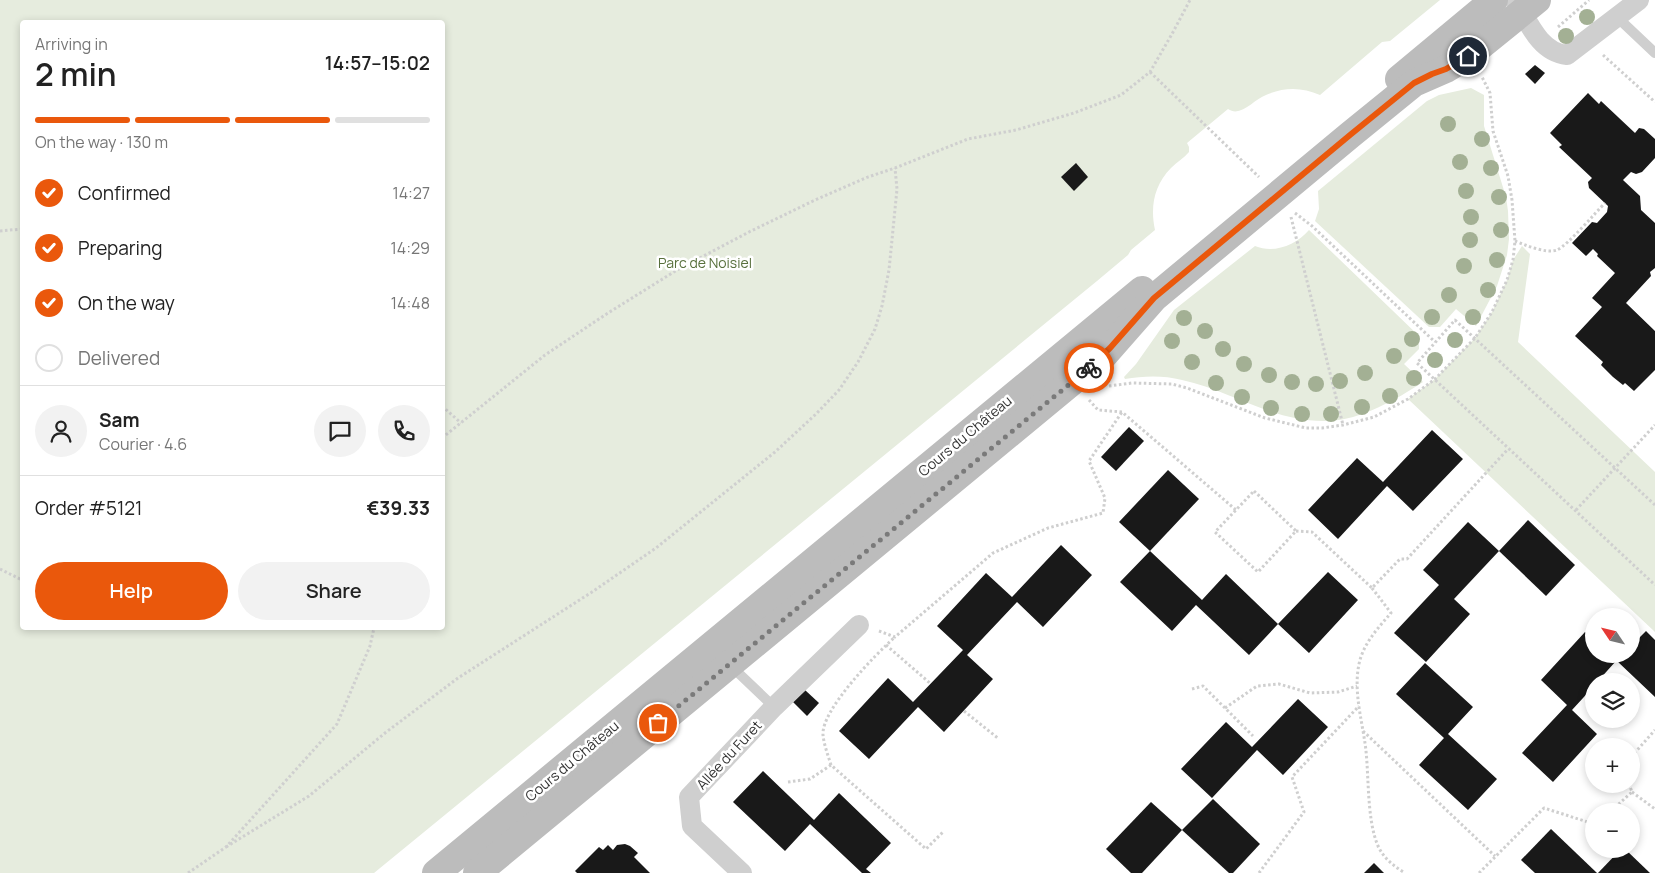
<!DOCTYPE html>
<meta charset="utf-8">
<style>
body{margin:0;font-family:Manrope,sans-serif;background:#f2f2f2;color:#222;height:100vh;display:flex;flex-direction:column;font-size:19px;white-space:nowrap}
*{box-sizing:border-box;margin:0}
p{font-size:16px;color:#767676}
.icon{flex:none;width:28px;height:28px;fill:none;stroke:currentColor;stroke-width:2;stroke-linecap:round;stroke-linejoin:round}
.map{position:relative;flex:1;overflow:hidden}
.side{position:absolute;left:20px;top:20px;width:425px;height:610px;display:flex;flex-direction:column;background:#fff;border-radius:5px;box-shadow:0 2px 8px #0003}
.side>*{flex:none}
.needle{width:32px;rotate:305deg}
.controls{position:absolute;left:1585px;top:608px;display:grid;gap:10px}
.controls a{display:grid;place-items:center;width:55px;height:55px;border-radius:50%;background:#fff;box-shadow:0 2px 8px #0003;font-size:25px}
.pin{position:absolute;display:grid;place-items:center;width:42px;height:42px;color:#fff;margin:-21px;border:2px solid #fff;border-radius:50%;box-shadow:0 1px 5px #0007}
.courier{position:absolute;display:grid;place-items:center;width:50px;height:50px;margin:-25px;border:4px solid #ea580c;border-radius:50%;background:#fff;color:#222;box-shadow:0 1px 6px #0007}
.overview em{font-style:normal;font-weight:600}
.overview div{display:flex;flex-direction:column-reverse}
.overview{display:flex;align-items:center;justify-content:space-between;height:85px;padding:0 15px}
h1{font-size:32px;font-weight:600;line-height:38px}
.bar{display:grid;grid-template-columns:repeat(4,1fr);gap:8px 5px;align-content:center;height:60px;padding:0 15px}
.bar i{height:6px;border-radius:4px;background:#e0e0e0}
.bar .active{background:#ea580c}
.bar p{grid-column:span 4}
.line{display:flex;align-items:center;gap:12px;padding:0 15px;border-top:1px solid #e0e0e0}
.line div{flex:1}
.round{display:grid;place-items:center;flex:none;width:52px;height:52px;border-radius:26px;background:#f2f2f2}
ol{padding:0 15px;list-style:none}
li{display:flex;align-items:center;gap:15px;height:55px}
li p{margin-inline-start:auto}
li .icon{padding:5px;border-radius:50%;background:#ea580c;color:#fff;stroke-width:4}
li:last-child{color:#767676}
li i{width:28px;height:28px;border:2px solid #e0e0e0;border-radius:50%}
.button{display:flex;gap:10px;margin-top:auto;padding:10px 15px}
.button a{flex:1;height:58px;border-radius:30px;background:#ea580c;color:#fff;font-size:20px;font-weight:600;line-height:58px;text-align:center}
.button a+a{background:#f2f2f2;color:#222}
.map>svg:first-child{display:block}
.green{fill:#e6ecde;fill-rule:evenodd}
.building{fill:#191919}
.lines{fill:none;stroke-linecap:round;stroke-linejoin:round}
.path{stroke:#cfcfcf;stroke-width:3;stroke-dasharray:2.5 2.5;stroke-linecap:butt}
.service{stroke:#cfcfcf;stroke-width:10}
.minor{stroke:#cfcfcf;stroke-width:20}
.secondary{stroke:#bcbcbc;stroke-width:28}
.tree{fill:#a3b094}
.done{stroke:#7a7a7a;stroke-width:5;stroke-dasharray:0 9}
.route{stroke:#ea580c;stroke-width:6}
.labels{text-anchor:middle;stroke-width:5;stroke-linejoin:round;paint-order:stroke}
.park-label{font-size:14px;fill:#58703d;stroke:#fff}
.street-label{font-size:14px;fill:#323232;stroke:#fff}
</style>
<div class="map">
<svg width="1655" height="873" viewBox="0 0 1655 873">
<rect width="100%" height="100%" fill="#fff"/>
<g class="green">
<path d="M0 0H1440L1390 41 1382 42 1320 95C1302 87 1284 87 1266 95 1254 99 1241 118 1228 109L1187 143 1189 147V152C1184 158 1177 162 1171 168 1154 185 1150 207 1155 230L1131 250 1128 255 1097 281 374 873H0ZM22 22H442V628H22Z"/>
<path d="M1471 88 1484 95V126L1506 197 1508 211 1509 239 1507 255 1497 286 1476 326 1456 309 1440 327H1429L1315 221 1319 209 1318 191 1427 101 1439 95Z"/>
<path d="M1309 230 1419 336V349L1404 364 1423 382C1397 399 1361 420 1328 421 1274 423 1233 391 1182 380 1163 375 1143 376 1125 379L1124 377 1136 364 1174 310 1255 246C1274 254 1296 245 1309 230Z"/>
<path d="M1522 246 1530 254 1518 342 1655 472V632L1408 399 1435 379 1475 338 1492 312 1507 280 1513 260Z"/>
</g>
<g class="building">
<path d="M1535 65 1545 73 1535 84 1525 74Z"/>
<path d="M1588 93 1599 104 1601 101 1635 133 1639 128 1644 129 1655 139V158L1642 172 1636 174 1631 172 1623 180 1640 196 1641 210 1655 223V268L1650 272 1651 276 1626 303 1655 331V370L1634 391 1625 383 1623 385 1613 377 1601 365 1603 362 1575 336 1602 307 1592 298 1615 273 1597 256 1598 254 1593 249 1586 256 1572 243 1592 222 1597 223 1607 212 1608 206 1589 188 1588 182 1592 178 1559 147 1562 145 1550 133Z"/>
<path d="M1076 163 1088 177 1074 191 1061 177Z"/>
<path d="M1129 427 1144 441 1116 471 1101 457Z"/>
<path d="M1432 430 1463 459 1413 511 1387 486 1338 539 1308 510 1357 458 1383 482Z"/>
<path d="M1168 470 1199 499 1150 551 1119 522Z"/>
<path d="M1528 520 1575 565 1546 596 1499 551Z"/>
<path d="M1468 522 1499 551 1454 599 1470 614 1426 662 1394 633 1439 585 1423 570Z"/>
<path d="M1061 545 1092 575 1043 627 1017 602 967 655 993 679 944 732 918 707 869 759 839 731 888 678 913 702 963 650 937 626 986 573 1012 597Z"/>
<path d="M1150 551 1202 600 1226 574 1278 624 1328 572 1358 600 1309 653 1278 624 1249 655 1196 605 1172 631 1120 582Z"/>
<path d="M1646 631 1655 640V697L1617 661 1624 654H1631V646Z"/>
<path d="M1585 632 1594 640V654H1608L1616 661 1598 681H1594V686L1572 710 1597 734 1553 782 1522 753 1567 705 1541 680Z"/>
<path d="M1425 663 1473 707 1448 734 1497 779 1468 810 1419 765 1444 738 1396 694Z"/>
<path d="M805 690 819 703 807 716 793 702Z"/>
<path d="M1298 699 1328 727 1283 775 1257 750 1212 798 1181 769 1226 722 1252 747Z"/>
<path d="M763 771 814 820 839 793 891 843 866 869 871 873H862L810 824 785 851 733 802Z"/>
<path d="M1213 799 1260 844 1233 873H1229L1182 830Z"/>
<path d="M1151 802 1182 830 1142 873H1131L1106 849Z"/>
<path d="M1551 829 1597 873H1535L1521 860Z"/>
<path d="M625 844 630 846 638 853 634 857 650 873H577L575 871 599 847 603 850 608 845 613 850 617 845Z"/>
<path d="M1621 849H1625L1650 873H1598Z"/>
<path d="M1374 863 1384 873H1364Z"/>
</g>
<g class="lines">
<g class="path">
<path d="M1558 27 1589 0"/>
<path d="M1603 55 1655 102"/>
<path d="M1150 72 1259 177"/>
<path d="M1295 213 1312 226 1435 342"/>
<path d="M1291 217 1343 425"/>
<path d="M0 231 22 229"/>
<path d="M1515 241C1525 245 1546 254 1557 250 1567 246 1596 212 1605 203"/>
<path d="M1109 386 1132 383 1172 384 1187 388 1265 418 1306 428H1322L1343 425 1374 417 1408 399 1435 379 1475 338 1492 312 1507 280 1513 260 1515 241 1512 200 1508 176 1493 131 1490 93 1482 77"/>
<path d="M1089 400 1098 410 1122 412 1236 510"/>
<path d="M442 406 461 423"/>
<path d="M442 438 545 355 608 313 677 270 749 232 813 201 868 177 895 168 968 139 1016 130 1074 113 1121 95 1150 72 1172 34 1190 0"/>
<path d="M1254 491 1296 531 1258 572 1215 532Z"/>
<path d="M1655 505 1455 320 1417 363 1655 585"/>
<path d="M1576 510 1655 425"/>
<path d="M1296 531 1312 532 1372 588 1400 559H1407L1508 449"/>
<path d="M0 569 22 580"/>
<path d="M1372 588 1391 613C1378 628 1363 644 1359 664 1353 693 1363 723 1366 751 1369 780 1367 820 1378 846 1384 859 1394 866 1405 873"/>
<path d="M879 631 895 637 993 553 1048 528 1103 513 1105 498 1089 461 1122 412"/>
<path d="M886 645 931 684"/>
<path d="M1192 689 1203 686 1253 736"/>
<path d="M1225 708 1257 686 1279 684 1310 693 1338 692 1357 686"/>
<path d="M964 711 999 739"/>
<path d="M1363 731 1495 856"/>
<path d="M1631 757 1655 730"/>
<path d="M831 765C828 755 824 745 823 735 821 710 876 654 895 637"/>
<path d="M788 782 810 779 831 765 926 849 944 831"/>
<path d="M1632 792 1655 809"/>
<path d="M1611 811 1632 792 1629 784"/>
<path d="M226 847 309 796 385 733 458 678 592 592 656 548 775 452 816 414 839 390 858 362 875 329 882 306 889 270 897 189 895 168"/>
<path d="M188 873 226 847 337 724 370 646 374 628"/>
<path d="M1259 873 1304 812 1292 777 1359 706"/>
<path d="M1479 873 1544 808 1594 824"/>
</g>
<g class="service">
<path d="M1618 18 1655 53"/>
<path d="M730 665 774 707"/>
</g>
<g class="minor">
<path d="M1515 0C1528 21 1539 52 1567 55L1639 0"/>
<path d="M742 873 692 826 689 797 774 707 859 625"/>
</g>
<g class="secondary">
<path d="M1399 79 1494 0"/>
<path d="M436 873 1142 290"/>
<path d="M477 873 1073 381 1104 355 1154 298 1350 135 1414 83 1446 69 1468 56 1537 0"/>
</g>
</g>
<g class="tree">
<circle cx="1587" cy="17" r="8"/>
<circle cx="1566" cy="36" r="8"/>
<circle cx="1448" cy="124" r="8"/>
<circle cx="1482" cy="139" r="8"/>
<circle cx="1460" cy="162" r="8"/>
<circle cx="1491" cy="168" r="8"/>
<circle cx="1466" cy="191" r="8"/>
<circle cx="1499" cy="197" r="8"/>
<circle cx="1471" cy="217" r="8"/>
<circle cx="1501" cy="230" r="8"/>
<circle cx="1470" cy="240" r="8"/>
<circle cx="1497" cy="260" r="8"/>
<circle cx="1464" cy="266" r="8"/>
<circle cx="1488" cy="290" r="8"/>
<circle cx="1449" cy="295" r="8"/>
<circle cx="1432" cy="317" r="8"/>
<circle cx="1473" cy="317" r="8"/>
<circle cx="1184" cy="318" r="8"/>
<circle cx="1205" cy="331" r="8"/>
<circle cx="1412" cy="339" r="8"/>
<circle cx="1455" cy="340" r="8"/>
<circle cx="1172" cy="341" r="8"/>
<circle cx="1223" cy="349" r="8"/>
<circle cx="1394" cy="356" r="8"/>
<circle cx="1435" cy="360" r="8"/>
<circle cx="1192" cy="362" r="8"/>
<circle cx="1244" cy="364" r="8"/>
<circle cx="1365" cy="373" r="8"/>
<circle cx="1269" cy="375" r="8"/>
<circle cx="1414" cy="378" r="8"/>
<circle cx="1340" cy="381" r="8"/>
<circle cx="1292" cy="382" r="8"/>
<circle cx="1216" cy="383" r="8"/>
<circle cx="1316" cy="384" r="8"/>
<circle cx="1390" cy="396" r="8"/>
<circle cx="1242" cy="397" r="8"/>
<circle cx="1362" cy="407" r="8"/>
<circle cx="1271" cy="408" r="8"/>
<circle cx="1302" cy="414" r="8"/>
<circle cx="1331" cy="414" r="8"/>
</g>
<g class="lines">
<path class="done" d="M658 723 1089 368"/>
<path class="route" d="M1089 368 1110 348 1154 298 1350 135 1414 83 1432 74 1446 69 1468 56"/>
</g>
<g class="labels">
<g class="park-label">
<text x="705" y="268">Parc de Noisiel</text>
</g>
<g class="street-label">
<text transform="translate(965 436) rotate(-40)" y="5">Cours du Château</text>
<text transform="translate(729 755) rotate(-47)" y="5">Allée du Furet</text>
<text transform="translate(572 761) rotate(-40)" y="5">Cours du Château</text>
</g>
</g>
</svg>
<div class="controls">
<a><svg class="needle" viewBox="-14 -14 28 28"><path d="M0-13l5 13h-10z" fill="#e53935"/><path d="M0 13l5-13h-10z" fill="#767676"/></svg></a>
<a><svg class="icon" aria-label="layers" viewBox="0 0 24 24"><path d="M12 4l9 5-9 5-9-5zM3 14l9 5 9-5"/></svg></a>
<a>+</a>
<a>−</a>
</div>
<div class="pin" style="left:658px;top:723px;background:#ea580c"><svg class="icon" aria-label="bag" viewBox="0 0 24 24"><path d="M5 8h14l-1 12H6zM9 8a3 3 0 0 1 6 0"/></svg></div>
<div class="pin" style="left:1468px;top:56px;background:#1f2937"><svg class="icon" aria-label="home" viewBox="0 0 24 24"><path d="M3 11l9-7 9 7M6 9v11h12V9"/></svg></div>
<div class="courier" style="left:1089px;top:368px"><svg class="icon" aria-label="bike" viewBox="0 0 24 24"><circle cx="6" cy="16" r="4"/><circle cx="18" cy="16" r="4"/><path d="M6 16l4-8h5l3 8M10 8l3 8H6M13 5h3"/></svg></div>
<section class="side">
<div class="overview"><div><h1>2 min</h1><p>Arriving in</p></div><em>14:57–15:02</em></div>
<div class="bar"><i class="active"></i><i class="active"></i><i class="active"></i><i></i><p>On the way · 130 m</p></div>
<ol>
<li><svg class="icon" aria-label="check" viewBox="0 0 24 24"><path d="M5 12l5 5 9-10"/></svg>Confirmed<p>14:27</p></li>
<li><svg class="icon" aria-label="check" viewBox="0 0 24 24"><path d="M5 12l5 5 9-10"/></svg>Preparing<p>14:29</p></li>
<li><svg class="icon" aria-label="check" viewBox="0 0 24 24"><path d="M5 12l5 5 9-10"/></svg>On the way<p>14:48</p></li>
<li><i></i>Delivered</li>
</ol>
<div class="line" style="height:90px"><a class="round"><svg class="icon" aria-label="person" viewBox="0 0 24 24"><circle cx="12" cy="8" r="4"/><path d="M4 21q1-7 8-7t8 7"/></svg></a><div><b>Sam</b><p>Courier · 4.6</p></div><a class="round"><svg class="icon" aria-label="chat" viewBox="0 0 24 24"><path d="M4 5h16v11H9l-5 4z"/></svg></a><a class="round"><svg class="icon" aria-label="phone" viewBox="0 0 24 24"><path d="M5 4h4l2 5-3 2q2 4 5 5l2-3 5 2v4C11 20 4 13 5 4z"/></svg></a></div>
<div class="line" style="height:65px"><div>Order #5121</div><b>€39.33</b></div>
<div class="button"><a>Help</a><a>Share</a></div>
</section>
</div>
